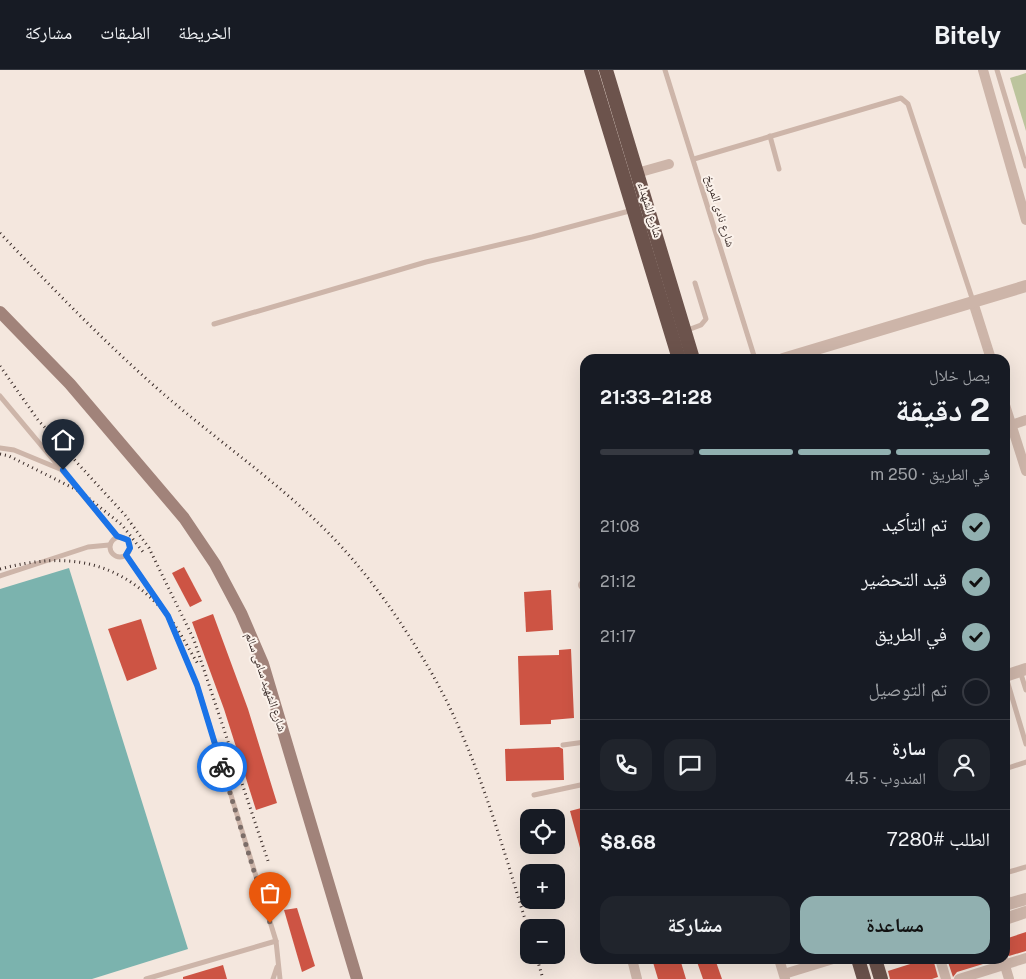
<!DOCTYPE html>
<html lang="ar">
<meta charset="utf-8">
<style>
body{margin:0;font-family:"Public Sans","Noto Naskh Arabic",sans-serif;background:#20242c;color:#f1f3f6;direction:rtl;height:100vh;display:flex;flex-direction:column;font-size:19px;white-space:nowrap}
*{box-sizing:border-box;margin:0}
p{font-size:16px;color:#9ea1a6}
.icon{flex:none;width:28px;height:28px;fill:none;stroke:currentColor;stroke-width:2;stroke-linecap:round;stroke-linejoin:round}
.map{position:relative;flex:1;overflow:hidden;direction:ltr}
.details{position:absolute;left:580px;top:284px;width:430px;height:610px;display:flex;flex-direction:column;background:#171b24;border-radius:15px;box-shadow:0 5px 20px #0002;direction:rtl}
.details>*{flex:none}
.buttons{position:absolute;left:520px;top:739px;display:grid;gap:10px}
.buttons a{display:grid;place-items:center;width:45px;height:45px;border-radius:10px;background:#171b24;box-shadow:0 5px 20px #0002;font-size:25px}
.pin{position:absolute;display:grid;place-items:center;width:42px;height:42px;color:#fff;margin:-51px -21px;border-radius:50% 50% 50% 0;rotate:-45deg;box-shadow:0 0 5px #0007}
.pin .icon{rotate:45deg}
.courier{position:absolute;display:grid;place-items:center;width:50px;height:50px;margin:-25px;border:4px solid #1a73e8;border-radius:50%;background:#fff;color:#222;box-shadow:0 1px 6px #0007}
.head em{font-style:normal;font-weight:700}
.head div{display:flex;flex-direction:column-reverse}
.head{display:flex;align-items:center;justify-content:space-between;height:85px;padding:0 20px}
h1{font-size:32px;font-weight:700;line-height:38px}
.bar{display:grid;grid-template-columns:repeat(4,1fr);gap:8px 5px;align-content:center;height:60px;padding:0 20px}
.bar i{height:6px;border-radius:4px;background:#363941}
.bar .current{background:#91b0b0}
.bar p{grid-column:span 4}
.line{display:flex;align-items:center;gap:12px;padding:0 20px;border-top:1px solid #363941}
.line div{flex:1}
.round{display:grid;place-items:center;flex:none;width:52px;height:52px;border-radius:15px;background:#20242c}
ol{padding:0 20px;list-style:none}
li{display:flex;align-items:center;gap:15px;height:55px}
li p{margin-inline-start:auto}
li .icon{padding:5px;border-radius:50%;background:#91b0b0;color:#111;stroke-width:4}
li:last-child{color:#9ea1a6}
li i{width:28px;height:28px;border:2px solid #363941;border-radius:50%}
.action{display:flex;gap:10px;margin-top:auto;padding:10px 20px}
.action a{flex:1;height:58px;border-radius:15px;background:#91b0b0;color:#111;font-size:20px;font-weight:700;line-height:58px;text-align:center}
.action a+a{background:#20242c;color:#f1f3f6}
header{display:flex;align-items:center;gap:30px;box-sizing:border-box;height:70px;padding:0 25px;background:#171b24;border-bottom:1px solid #363941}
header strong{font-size:24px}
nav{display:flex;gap:28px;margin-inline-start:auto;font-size:18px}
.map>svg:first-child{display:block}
.green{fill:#bcc49d}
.water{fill:#7bb3ae}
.building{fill:#cd5444}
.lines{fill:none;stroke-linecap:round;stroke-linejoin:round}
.service{stroke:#cdb5a9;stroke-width:5}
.minor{stroke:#cdb5a9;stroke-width:10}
.tertiary{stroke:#cdb5a9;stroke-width:12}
.secondary{stroke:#a1837a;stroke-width:12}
.trunk{stroke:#6c534c;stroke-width:14}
.rail{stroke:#3a2c29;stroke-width:3;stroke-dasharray:1 4;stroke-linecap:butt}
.done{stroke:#7b6d68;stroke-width:5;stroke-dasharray:0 9}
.route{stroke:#1a73e8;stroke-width:6}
.labels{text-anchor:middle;stroke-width:4;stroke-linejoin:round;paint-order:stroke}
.street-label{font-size:12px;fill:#3a2c29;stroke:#fbf2eb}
</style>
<header>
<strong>Bitely</strong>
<nav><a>الخريطة</a><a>الطبقات</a><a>مشاركة</a></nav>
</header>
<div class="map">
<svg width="1026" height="909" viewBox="0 0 1026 909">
<rect width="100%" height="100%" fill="#f4e7de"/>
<path class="green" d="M1026 3V61L1010 8Z"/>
<path class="water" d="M69 498 188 879 92 909H0V519Z"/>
<g class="building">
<path d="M184 497 202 531 190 537 172 503Z"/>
<path d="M551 520 553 560 526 562 524 522Z"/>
<path d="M213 544 248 639 277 733 256 740 224 639 192 552Z"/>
<path d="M141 549 157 599 127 611 108 559Z"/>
<path d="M571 579 574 648 551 650V654L520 655 518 586 559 585V580Z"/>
<path d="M559 677 563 679 564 710 506 711 505 679Z"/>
<path d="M585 737V789H583L570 741Z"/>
<path d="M297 838 315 896 302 902 284 840Z"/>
<path d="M1026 862V881L1009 886 1005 882V869Z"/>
<path d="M652 889H680L686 909H658Z"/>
<path d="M696 889H715L722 909H703Z"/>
<path d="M926 889H933L938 907 932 909H890L888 901Z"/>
<path d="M947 889H996V890L957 902 953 907Z"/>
<path d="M223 895 227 909H183V907Z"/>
</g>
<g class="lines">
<g class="service">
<path d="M665 0 755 289"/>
<path d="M997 0 1026 96"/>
<path d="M770 66 779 99"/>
<path d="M694 89 901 28 908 34 973 231"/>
<path d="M214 254 426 192 532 167 633 140"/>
<path d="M685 261 701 255 706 249 695 213"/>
<path d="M0 326 117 466"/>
<path d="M0 378 14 380 60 399"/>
<circle cx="120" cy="477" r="10"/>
<path d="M126 485 168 546 197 615 276 871 280 909"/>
<path d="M0 506 88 477 109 475"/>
<path d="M1020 601 1026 620"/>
<path d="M1006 607 1026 674"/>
<path d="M563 675 585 672"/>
<path d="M1005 699 1026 692"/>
<path d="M534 725 585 714"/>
<path d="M1005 803 1026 797"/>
<path d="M1005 819 1010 834"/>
<path d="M146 909 276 871"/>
<path d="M273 909 277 897"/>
</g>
<g class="minor">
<path d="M983 0 1026 150"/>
<path d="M637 103 669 94"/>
<path d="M973 232 991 289"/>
<path d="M1005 335 1026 401"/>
<path d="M1006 357 1026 350"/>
<path d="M583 515H585"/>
<path d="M632 889 637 909"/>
<path d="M779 889 785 909"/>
<path d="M940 889 946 909"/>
<path d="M1003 889 1009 909"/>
<path d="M784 904 833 889"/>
<path d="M959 909 1026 888"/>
</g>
<g class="tertiary">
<path d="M783 289 1026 216"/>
<path d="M1005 606 1026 599"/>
<path d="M1005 835 1026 829"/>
<path d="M1005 849 1026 842"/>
</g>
<path class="secondary" d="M0 242 70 314 184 448 215 494 241 543 263 594 357 909"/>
<g class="trunk">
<path d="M591 0 679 289"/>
<path d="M606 0 693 289"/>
<path d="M858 889 864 909"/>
<path d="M875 889 881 909"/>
</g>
<g class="rail">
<path d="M0 163C54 220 108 276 167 327 215 368 267 405 313 448 354 486 390 534 419 582 473 667 499 766 529 862"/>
<path d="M0 296 38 350 125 445 149 478 194 570 268 791"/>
<path d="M0 384 9 386 81 422 122 455 143 482"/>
<path d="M0 499C67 481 121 490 167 545 179 559 188 578 198 594"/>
<path d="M536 885 543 909"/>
</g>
</g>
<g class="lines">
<path class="done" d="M222 697 270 853"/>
<path class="route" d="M63 400 117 466 128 470 130 478 126 485 168 546 197 615 222 697"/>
</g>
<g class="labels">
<g class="street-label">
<text transform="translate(650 140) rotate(73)" y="4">شارع الشهداء</text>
<text transform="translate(720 141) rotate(73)" y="4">شارع نادى المريخ</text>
<text transform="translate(266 612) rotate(71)" y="4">شارع الشهيد سامى سالم</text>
</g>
</g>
</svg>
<div class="buttons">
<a><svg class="icon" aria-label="locate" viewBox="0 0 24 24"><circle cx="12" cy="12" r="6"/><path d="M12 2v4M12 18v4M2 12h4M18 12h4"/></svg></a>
<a>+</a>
<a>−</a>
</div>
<div class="pin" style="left:270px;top:853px;background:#ea580c"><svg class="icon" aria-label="bag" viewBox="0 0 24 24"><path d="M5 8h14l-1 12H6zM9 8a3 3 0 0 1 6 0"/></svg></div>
<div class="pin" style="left:63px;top:400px;background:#1f2937"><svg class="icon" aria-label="home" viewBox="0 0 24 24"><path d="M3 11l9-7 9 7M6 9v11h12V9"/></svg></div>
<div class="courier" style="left:222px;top:697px"><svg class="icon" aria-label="bike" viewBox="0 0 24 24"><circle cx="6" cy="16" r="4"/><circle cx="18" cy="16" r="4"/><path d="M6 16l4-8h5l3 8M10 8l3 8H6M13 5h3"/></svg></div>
<section class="details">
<div class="head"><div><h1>2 دقيقة</h1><p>يصل خلال</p></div><em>21:28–21:33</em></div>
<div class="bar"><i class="current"></i><i class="current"></i><i class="current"></i><i></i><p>في الطريق · 250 m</p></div>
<ol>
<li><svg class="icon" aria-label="check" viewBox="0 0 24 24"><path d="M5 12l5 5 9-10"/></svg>تم التأكيد<p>21:08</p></li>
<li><svg class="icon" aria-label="check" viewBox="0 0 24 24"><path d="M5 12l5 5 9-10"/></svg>قيد التحضير<p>21:12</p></li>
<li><svg class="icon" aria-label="check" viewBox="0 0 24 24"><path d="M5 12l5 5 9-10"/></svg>في الطريق<p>21:17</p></li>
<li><i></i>تم التوصيل</li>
</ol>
<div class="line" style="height:90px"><a class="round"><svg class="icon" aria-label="person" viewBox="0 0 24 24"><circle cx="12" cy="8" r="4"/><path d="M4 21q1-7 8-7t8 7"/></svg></a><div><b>سارة</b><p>المندوب · 4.5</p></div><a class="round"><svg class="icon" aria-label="chat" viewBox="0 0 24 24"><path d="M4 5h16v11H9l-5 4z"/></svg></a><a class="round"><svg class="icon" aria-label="phone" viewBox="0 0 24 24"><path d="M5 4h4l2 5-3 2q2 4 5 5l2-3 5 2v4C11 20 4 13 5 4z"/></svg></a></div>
<div class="line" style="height:65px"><div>الطلب #7280</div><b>$8.68</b></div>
<div class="action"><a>مساعدة</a><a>مشاركة</a></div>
</section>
</div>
